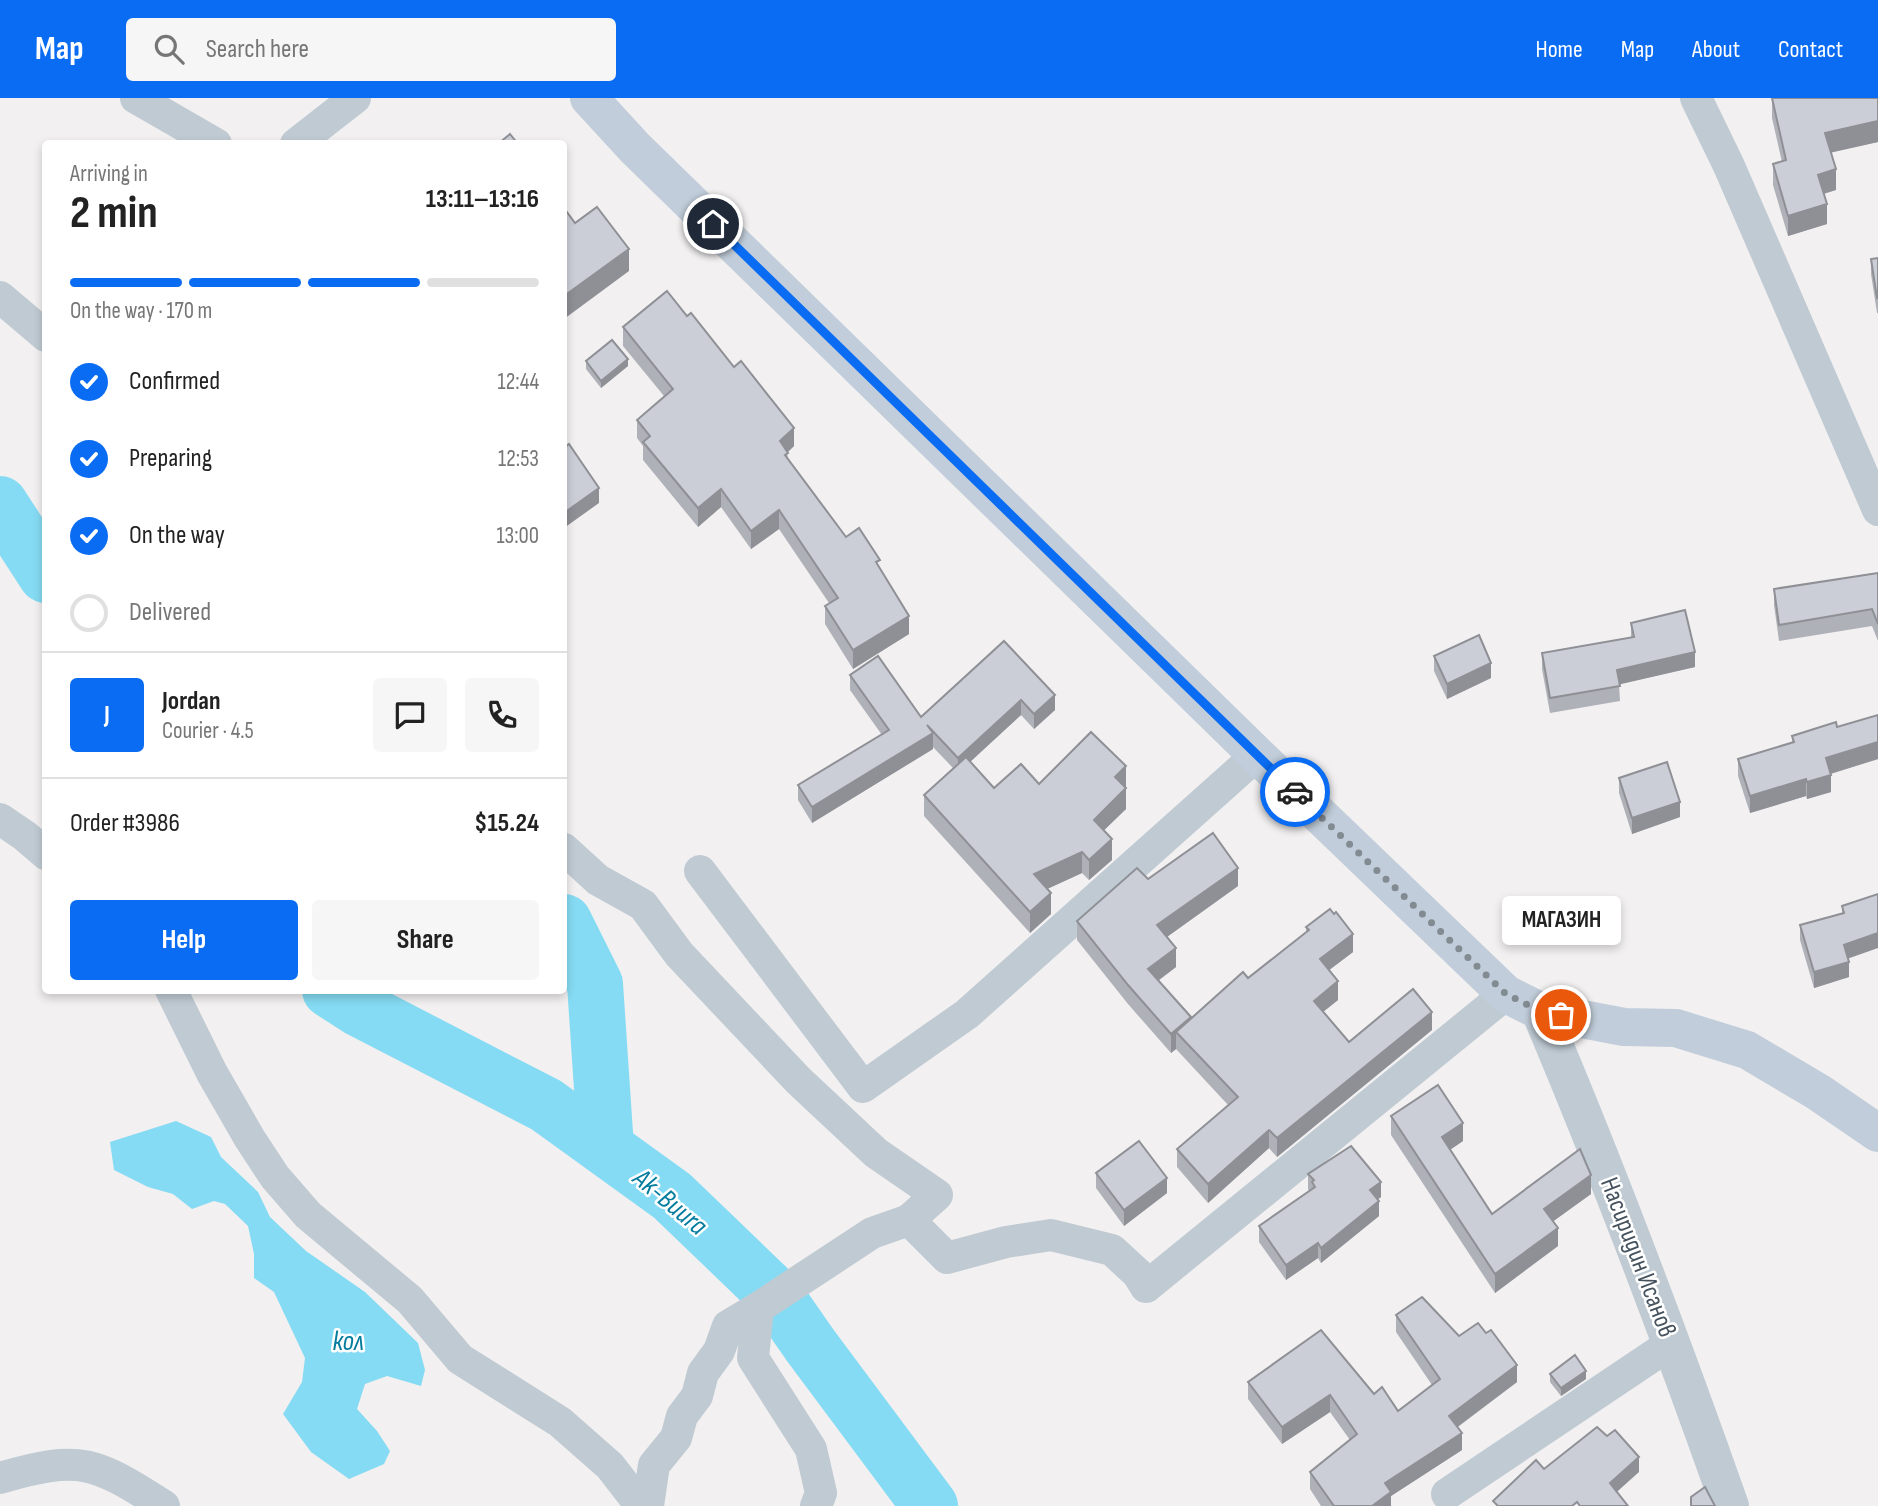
<!DOCTYPE html>
<meta charset="utf-8">
<style>
body{margin:0;font-family:"Sofia Sans Condensed",sans-serif;background:#f6f6f6;color:#222;height:100vh;display:flex;flex-direction:column;font-size:26px;white-space:nowrap}
*{box-sizing:border-box;margin:0}
p{font-size:23px;color:#767676}
.icon{flex:none;width:38px;height:38px;fill:none;stroke:currentColor;stroke-width:2;stroke-linecap:round;stroke-linejoin:round}
.map{position:relative;flex:1;overflow:hidden}
.drawer{position:absolute;left:42px;top:42px;width:525px;height:854px;display:flex;flex-direction:column;background:#fff;border-radius:7px;box-shadow:0 4px 10px #0003}
.drawer>*{flex:none}
.pin{position:absolute;display:grid;place-items:center;width:60px;height:60px;color:#fff;margin:-30px;border:4px solid #fff;border-radius:50%;box-shadow:0 2px 7px #0007}
.courier{position:absolute;display:grid;place-items:center;width:70px;height:70px;margin:-35px;border:5px solid #0a6cf2;border-radius:50%;background:#fff;color:#222;box-shadow:0 2px 9px #0007}
.bubble{position:absolute;height:49px;border-radius:7px;background:#fff;box-shadow:0 4px 10px #0003;font-size:23px;font-weight:700;line-height:49px;text-align:center}
.head em{font-style:normal;font-weight:700}
.head div{display:flex;flex-direction:column-reverse}
.head{display:flex;align-items:center;justify-content:space-between;height:119px;padding:0 28px}
h1{font-size:46px;font-weight:700;line-height:52px}
.bar{display:grid;grid-template-columns:repeat(4,1fr);gap:10px 7px;align-content:center;height:84px;padding:0 28px}
.bar i{height:9px;border-radius:5px;background:#e0e0e0}
.bar .current{background:#0a6cf2}
.bar p{grid-column:span 4}
.line{display:flex;align-items:center;gap:18px;padding:0 28px;border-top:2px solid #e0e0e0}
.line div{flex:1}
.round{display:grid;place-items:center;flex:none;width:74px;height:74px;border-radius:7px;background:#f6f6f6}
ol{padding:0 28px;list-style:none}
li{display:flex;align-items:center;gap:21px;height:77px}
li p{margin-inline-start:auto}
li .icon{padding:7px;border-radius:50%;background:#0a6cf2;color:#fff;stroke-width:4}
li:last-child{color:#767676}
li i{width:38px;height:38px;border:4px solid #e0e0e0;border-radius:50%}
.primary-button{display:flex;gap:14px;margin-top:auto;padding:14px 28px}
.primary-button a{flex:1;height:80px;border-radius:7px;background:#0a6cf2;color:#fff;font-size:28px;font-weight:700;line-height:80px;text-align:center}
.primary-button a+a{background:#f6f6f6;color:#222}
header{display:flex;align-items:center;gap:42px;box-sizing:border-box;height:98px;padding:0 35px;background:#0a6cf2;color:#fff}
header strong{font-size:33px}
nav{display:flex;gap:38px;margin-inline-start:auto;font-size:24px}
.search{width:490px;height:63px;background:#f6f6f6;display:flex;align-items:center;gap:18px;box-sizing:border-box;padding:0 24px;border-radius:7px;color:#767676;font-size:26px}
.map>svg:first-child{display:block}
.water{fill:#85dbf3}
.lines{fill:none;stroke-linecap:round;stroke-linejoin:round}
.river{stroke:#85dbf3;stroke-width:56}
.minor{stroke:#bfcad3;stroke-width:32}
.tertiary{stroke:#bfcad3;stroke-width:38}
.secondary{stroke:#c1cdda;stroke-width:38}
.wall{fill:#afb1b8}
.shaded-wall{fill:#8e9096}
.building{fill:#cbced6;stroke:#8e9096;stroke-width:2}
.done{stroke:#828a92;stroke-width:7;stroke-dasharray:0 12.6}
.route{stroke:#0a6cf2;stroke-width:9}
.labels{text-anchor:middle;stroke-width:5;stroke-linejoin:round;paint-order:stroke}
.street-label{font-size:26px;fill:#46535f;stroke:#fff}
.water-label{font-size:28px;font-style:italic;fill:#037c9e;stroke:#fff}
</style>
<header>
<strong>Map</strong>
<div class="search"><svg class="icon" aria-label="search" viewBox="0 0 24 24"><circle cx="10" cy="10" r="6"/><path d="M15 15l6 6"/></svg>Search here</div>
<nav><a>Home</a><a>Map</a><a>About</a><a>Contact</a></nav>
</header>
<div class="map">
<svg width="1878" height="1408" viewBox="0 0 1878 1408">
<rect width="100%" height="100%" fill="#f2f0f0"/>
<path class="water" d="M176 1023 211 1039 221 1059 258 1094 270 1119 306 1153 365 1194 418 1245 425 1272 421 1288 387 1278 365 1286 357 1311 377 1333 390 1353 384 1366 349 1381 311 1354 283 1316 302 1284 305 1260 274 1194 254 1180V1156L248 1128 225 1106 214 1103 192 1111 173 1096 148 1089 114 1072 110 1044Z"/>
<g class="lines">
<g class="river">
<path d="M0 406 46 477"/>
<path d="M564 824 595 886 606 1050"/>
<path d="M330 892 358 910 546 1007 672 1098 776 1198 810 1247 930 1408"/>
</g>
<g class="minor">
<path d="M136 0 216 46"/>
<path d="M1696 0 1729 68 1878 412"/>
<path d="M296 46 355 0"/>
<path d="M0 199 46 238"/>
<path d="M0 721 25 738 46 756"/>
<path d="M564 751 598 782 643 807 679 856 798 982 876 1055 937 1097 909 1122"/>
<path d="M700 773 863 989 967 916 1257 657"/>
<path d="M171 892 212 975 250 1041 275 1079 308 1117 410 1202 460 1261 560 1324 610 1368 641 1408"/>
<path d="M758 1210 753 1260 811 1351 821 1395 816 1408"/>
<path d="M0 1380C81 1356 95 1364 164 1408"/>
<path d="M1447 1396 1672 1245"/>
<path d="M648 1408 654 1367 676 1340 682 1318 697 1298 703 1275 719 1253 728 1228 758 1210 872 1135 909 1122 947 1160 1006 1144 1051 1137 1112 1152 1138 1176 1146 1189 1506 896"/>
</g>
<path class="tertiary" d="M1540 913C1609 1076 1671 1241 1730 1408"/>
<path class="secondary" d="M589 0 635 50 1257 657 1506 896 1540 913 1624 929 1676 930 1747 952 1818 994 1878 1035"/>
</g>
<g class="wall">
<path d="M1772 0H1878V44L1831 54 1836 92 1824 96 1827 126 1788 138 1773 87V66L1782 64 1772 20Z"/>
<path d="M1878 160V215H1877L1871 176V161Z"/>
<path d="M623 229 794 348 787 354 788 362 846 439 880 470 909 536 853 571 825 526V508L829 505 779 431 751 451 721 409 698 429 643 362V348L637 340V322L664 298 623 248Z"/>
<path d="M586 263 628 268 601 290 586 271Z"/>
<path d="M1878 475V543L1872 528 1779 543 1774 507V491Z"/>
<path d="M1631 525 1695 569 1619 586 1620 603 1550 615 1542 571V555L1631 540Z"/>
<path d="M1004 543 1055 612 1034 631 1021 617 970 664 994 690 1039 686 1126 689V711L1104 732 1112 762 1089 782 1082 775 1047 791 1051 816 1030 835 924 718V697L953 670 933 649V651L812 725 798 702V687L882 637 850 592V577L921 619Z"/>
<path d="M1434 558 1491 580 1447 601 1434 573Z"/>
<path d="M1878 617V661L1831 676V694L1807 701 1806 698 1750 715 1738 678V661L1792 645V638L1837 629Z"/>
<path d="M1619 680 1680 719 1632 736 1619 695Z"/>
<path d="M1148 781 1238 788 1167 839 1176 869 1158 883 1191 921 1248 880 1306 834V829L1353 854 1329 872 1338 902 1323 914 1349 944 1432 932 1277 1059 1269 1050 1208 1105 1177 1069V1051L1229 1008 1176 951 1171 955 1128 906 1077 842V823Z"/>
<path d="M1878 796 1848 861 1849 879 1814 890 1800 842V827L1842 815V808Z"/>
<path d="M1391 1018 1463 1043 1450 1052 1492 1116 1591 1096 1553 1123 1558 1148 1495 1195 1391 1037Z"/>
<path d="M1096 1075 1167 1095 1124 1128 1096 1090Z"/>
<path d="M1308 1076 1381 1099 1378 1101 1379 1118 1321 1165 1318 1160 1286 1182 1259 1144V1128L1309 1093 1308 1091Z"/>
<path d="M1396 1217 1459 1238 1517 1284 1458 1329 1462 1352 1391 1398V1408H1321L1310 1391V1374L1350 1342 1330 1314 1282 1346 1248 1301V1284L1374 1296 1398 1313 1432 1287 1396 1234Z"/>
<path d="M1550 1276 1586 1281 1561 1298 1550 1284Z"/>
</g>
<g class="shaded-wall">
<path d="M1878 23V44L1825 56V35Z"/>
<path d="M1836 71V92L1818 97V77Z"/>
<path d="M1827 106V126L1788 138V118Z"/>
<path d="M629 151V173L564 221V198Z"/>
<path d="M628 261V268L601 290V283Z"/>
<path d="M794 330V348L780 362V343Z"/>
<path d="M599 390V405L564 430V415Z"/>
<path d="M721 391V409L698 429V410Z"/>
<path d="M779 412V431L751 451V433Z"/>
<path d="M909 518V536L853 571V552Z"/>
<path d="M1695 554V569L1617 587V572Z"/>
<path d="M1491 565V580L1447 601V586Z"/>
<path d="M1055 597V612L1034 631V616Z"/>
<path d="M1021 602V617L958 675V660Z"/>
<path d="M933 635V651L812 725V709Z"/>
<path d="M1878 644V661L1826 677V660Z"/>
<path d="M1126 668V689L1115 700V679Z"/>
<path d="M1831 677V694L1807 701V684Z"/>
<path d="M1806 681V698L1750 715V698Z"/>
<path d="M1126 690V711L1094 742V722Z"/>
<path d="M1680 704V719L1632 736V720Z"/>
<path d="M1112 741V762L1089 782V762Z"/>
<path d="M1082 754V775L1034 797V776Z"/>
<path d="M1238 770V788L1157 846V827Z"/>
<path d="M1051 795V816L1030 835V814Z"/>
<path d="M1878 835V850L1844 862V847Z"/>
<path d="M1353 836V854L1320 879V861Z"/>
<path d="M1176 850V869L1148 890V871Z"/>
<path d="M1849 864V879L1814 890V874Z"/>
<path d="M1338 883V902L1314 921V903Z"/>
<path d="M1432 914V932L1277 1059V1040Z"/>
<path d="M1191 919V938L1176 934V951L1171 955V936Z"/>
<path d="M1463 1025V1043L1442 1057V1039Z"/>
<path d="M1269 1032V1050L1208 1105V1086Z"/>
<path d="M1591 1077V1096L1544 1130V1111Z"/>
<path d="M1167 1080V1095L1124 1128V1112Z"/>
<path d="M1381 1084V1099L1370 1107V1092Z"/>
<path d="M1379 1103V1118L1321 1165V1150Z"/>
<path d="M1558 1130V1148L1495 1195V1176Z"/>
<path d="M1318 1145V1160L1286 1182V1167Z"/>
<path d="M1517 1267V1284L1449 1335V1318Z"/>
<path d="M1586 1273V1281L1561 1298V1290Z"/>
<path d="M1330 1297V1314L1282 1346V1329Z"/>
<path d="M1462 1335V1352L1391 1398V1408H1372L1385 1385Z"/>
<path d="M1639 1359V1374L1610 1400V1385Z"/>
</g>
<g class="building">
<path d="M1772 0H1878V23L1825 35 1836 71 1818 77 1827 106 1788 118 1773 66 1786 62Z"/>
<path d="M510 36 518 46H498Z"/>
<path d="M597 109 629 151 564 198V110L575 125Z"/>
<path d="M1878 160V200H1877L1871 161Z"/>
<path d="M667 193 687 218 691 215 734 269 741 263 794 330 780 343 788 355 785 357 846 439 859 430 880 462 876 464 909 518 853 552 825 508 838 500 779 412 751 433 721 391 698 410 643 344 650 338 637 322 673 291 623 229Z"/>
<path d="M612 242 628 261 601 283 586 263Z"/>
<path d="M569 346 599 390 564 415V350Z"/>
<path d="M1878 475V526L1872 511 1779 527 1774 491Z"/>
<path d="M1685 512 1695 554 1617 572 1620 588 1550 600 1542 555 1634 539 1631 525Z"/>
<path d="M1479 537 1491 565 1447 586 1434 558Z"/>
<path d="M1004 543 1055 597 1034 616 1021 602 958 660 927 627 933 635 812 709 798 687 889 632 850 577 878 558 921 619Z"/>
<path d="M1878 617V644L1826 660 1831 677 1807 684 1806 681 1750 698 1738 661 1794 644 1792 638 1836 624 1837 629Z"/>
<path d="M1091 634 1126 668 1115 679 1126 690 1094 722 1112 741 1089 762 1082 754 1034 776 1051 795 1030 814 924 697 966 659 994 690 1021 666 1039 686Z"/>
<path d="M1667 664 1680 704 1632 720 1619 680Z"/>
<path d="M1213 735 1238 770 1157 827 1176 850 1148 871 1191 919 1171 936 1128 887 1077 823 1137 770 1148 781Z"/>
<path d="M1878 796V835L1844 847 1849 864 1814 874 1800 827 1844 815 1842 808Z"/>
<path d="M1330 811 1334 816 1336 814 1353 836 1320 861 1338 883 1314 903 1349 944 1413 891 1432 914 1277 1040 1269 1032 1208 1086 1177 1051 1238 999 1176 934 1243 874 1248 880 1309 832 1306 829Z"/>
<path d="M1438 987 1463 1025 1442 1039 1492 1116 1580 1051 1591 1077 1544 1111 1558 1130 1495 1176 1391 1018Z"/>
<path d="M1139 1043 1167 1080 1124 1112 1096 1075Z"/>
<path d="M1351 1048 1381 1084 1370 1092 1379 1103 1321 1150 1318 1145 1286 1167 1259 1128 1315 1089 1312 1084 1314 1082 1308 1076Z"/>
<path d="M1422 1199 1459 1238 1478 1225 1486 1235 1491 1232 1517 1267 1449 1318 1462 1335 1385 1385 1391 1394 1372 1408H1334L1310 1374 1357 1336 1330 1297 1282 1329 1248 1284 1321 1232 1374 1296 1382 1289 1398 1313 1440 1281 1396 1217Z"/>
<path d="M1575 1257 1586 1273 1561 1290 1550 1276Z"/>
<path d="M1597 1329 1607 1338 1615 1332 1639 1359 1610 1385 1628 1408H1580L1577 1404 1572 1408H1498L1493 1403 1536 1362 1544 1371Z"/>
<path d="M1705 1389 1715 1408H1691V1399Z"/>
</g>
<g class="lines">
<path class="done" d="M1295 694 1506 896 1540 913 1561 917"/>
<path class="route" d="M713 126 1295 694"/>
</g>
<g class="labels">
<g class="street-label">
<text transform="translate(1639 1159) rotate(69)" y="9">Насиридин Исанов</text>
</g>
<g class="water-label">
<text transform="translate(671 1103) rotate(40)" y="10">Ak-Buura</text>
<text x="348" y="1252">кол</text>
</g>
</g>
</svg>
<div class="pin" style="left:1561px;top:917px;background:#ea580c"><svg class="icon" aria-label="bag" viewBox="0 0 24 24"><path d="M5 8h14l-1 12H6zM9 8a3 3 0 0 1 6 0"/></svg></div>
<div class="pin" style="left:713px;top:126px;background:#1f2937"><svg class="icon" aria-label="home" viewBox="0 0 24 24"><path d="M3 11l9-7 9 7M6 9v11h12V9"/></svg></div>
<div class="courier" style="left:1295px;top:694px"><svg class="icon" aria-label="car" viewBox="0 0 24 24"><path d="M5 17H2v-5l4-1 3-4h7l3 4 3 1v5h-3M9 17h6M6 11h13"/><circle cx="7" cy="17" r="2"/><circle cx="17" cy="17" r="2"/></svg></div>
<div class="bubble" style="left:1502px;top:798px;width:119px">МАГАЗИН</div>
<section class="drawer">
<div class="head"><div><h1>2 min</h1><p>Arriving in</p></div><em>13:11–13:16</em></div>
<div class="bar"><i class="current"></i><i class="current"></i><i class="current"></i><i></i><p>On the way · 170 m</p></div>
<ol>
<li><svg class="icon" aria-label="check" viewBox="0 0 24 24"><path d="M5 12l5 5 9-10"/></svg>Confirmed<p>12:44</p></li>
<li><svg class="icon" aria-label="check" viewBox="0 0 24 24"><path d="M5 12l5 5 9-10"/></svg>Preparing<p>12:53</p></li>
<li><svg class="icon" aria-label="check" viewBox="0 0 24 24"><path d="M5 12l5 5 9-10"/></svg>On the way<p>13:00</p></li>
<li><i></i>Delivered</li>
</ol>
<div class="line" style="height:126px"><b class="round" style="background:#0a6cf2;color:#fff">J</b><div><b>Jordan</b><p>Courier · 4.5</p></div><a class="round"><svg class="icon" aria-label="chat" viewBox="0 0 24 24"><path d="M4 5h16v11H9l-5 4z"/></svg></a><a class="round"><svg class="icon" aria-label="phone" viewBox="0 0 24 24"><path d="M5 4h4l2 5-3 2q2 4 5 5l2-3 5 2v4C11 20 4 13 5 4z"/></svg></a></div>
<div class="line" style="height:91px"><div>Order #3986</div><b>$15.24</b></div>
<div class="primary-button"><a>Help</a><a>Share</a></div>
</section>
</div>
